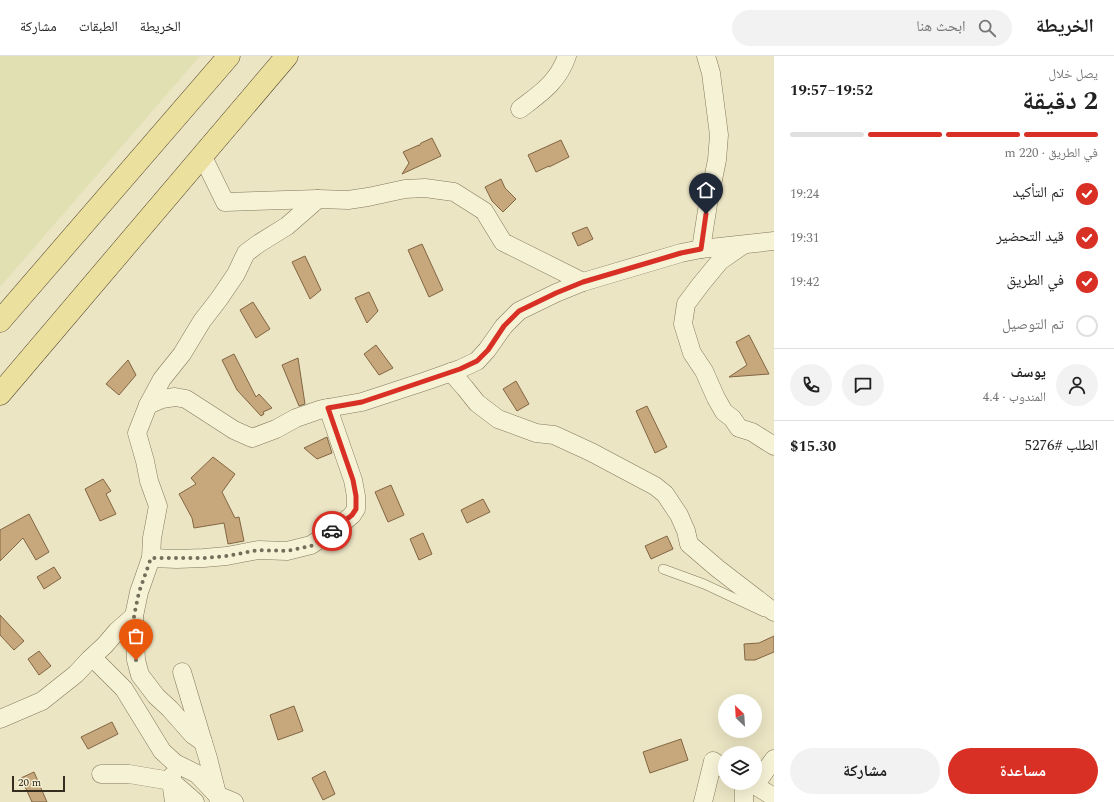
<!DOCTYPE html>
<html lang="ar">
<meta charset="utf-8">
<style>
body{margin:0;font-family:Spectral,"Noto Naskh Arabic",serif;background:#f2f2f2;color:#222;direction:rtl;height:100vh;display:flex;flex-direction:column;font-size:15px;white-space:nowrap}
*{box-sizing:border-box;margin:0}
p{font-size:13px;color:#767676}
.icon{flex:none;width:22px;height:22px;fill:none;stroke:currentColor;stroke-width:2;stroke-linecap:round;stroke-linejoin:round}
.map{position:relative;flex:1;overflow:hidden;direction:ltr}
.drawer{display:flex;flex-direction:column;background:#fff;width:340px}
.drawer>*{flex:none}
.needle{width:26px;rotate:335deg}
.controls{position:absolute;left:718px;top:638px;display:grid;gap:8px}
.controls a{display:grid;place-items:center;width:44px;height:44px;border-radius:50%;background:#fff;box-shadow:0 4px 16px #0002;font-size:20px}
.scale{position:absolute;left:12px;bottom:10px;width:53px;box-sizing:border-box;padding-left:4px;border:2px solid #352d1f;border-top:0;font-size:11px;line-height:14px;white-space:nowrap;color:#352d1f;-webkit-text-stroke:3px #f3efd3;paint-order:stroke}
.pin{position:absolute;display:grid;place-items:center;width:34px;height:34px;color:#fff;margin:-41px -17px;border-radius:50% 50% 50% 0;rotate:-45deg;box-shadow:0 0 4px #0007}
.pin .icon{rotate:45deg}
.courier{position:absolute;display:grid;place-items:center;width:40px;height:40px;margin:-20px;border:3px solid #d93025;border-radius:50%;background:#fff;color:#222;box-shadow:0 1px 5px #0007}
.overview em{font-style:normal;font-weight:700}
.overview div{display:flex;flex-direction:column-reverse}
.overview{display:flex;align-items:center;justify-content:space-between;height:68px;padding:0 16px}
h1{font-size:26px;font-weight:700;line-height:30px}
.bar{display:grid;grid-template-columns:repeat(4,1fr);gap:6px 4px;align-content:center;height:48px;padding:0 16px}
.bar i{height:5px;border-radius:3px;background:#e0e0e0}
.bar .current{background:#d93025}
.bar p{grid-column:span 4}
.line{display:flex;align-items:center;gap:10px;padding:0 16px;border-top:1px solid #e0e0e0}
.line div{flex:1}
.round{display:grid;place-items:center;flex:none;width:42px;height:42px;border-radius:21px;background:#f2f2f2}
ol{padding:0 16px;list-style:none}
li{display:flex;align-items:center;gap:12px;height:44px}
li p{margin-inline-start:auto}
li .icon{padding:4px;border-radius:50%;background:#d93025;color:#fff;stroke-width:4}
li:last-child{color:#767676}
li i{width:22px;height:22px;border:2px solid #e0e0e0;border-radius:50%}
.primary-button{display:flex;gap:8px;margin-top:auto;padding:8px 16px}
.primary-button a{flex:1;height:46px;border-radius:24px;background:#d93025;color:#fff;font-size:16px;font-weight:700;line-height:46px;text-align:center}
.primary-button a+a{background:#f2f2f2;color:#222}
header{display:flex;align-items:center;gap:24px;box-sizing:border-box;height:56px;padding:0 20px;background:#fff;border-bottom:1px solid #e0e0e0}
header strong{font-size:19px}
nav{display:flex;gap:22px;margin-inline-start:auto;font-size:14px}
.search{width:280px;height:36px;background:#f2f2f2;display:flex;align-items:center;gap:10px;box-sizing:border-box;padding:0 14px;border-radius:22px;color:#767676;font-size:15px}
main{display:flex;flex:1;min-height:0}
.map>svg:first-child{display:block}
.farmland{fill:#e0e0b2}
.building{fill:#c7a77c;stroke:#826643}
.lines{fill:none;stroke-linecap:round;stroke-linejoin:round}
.lane-casing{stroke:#84785b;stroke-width:10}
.street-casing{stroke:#84785b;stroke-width:19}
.primary-casing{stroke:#52452f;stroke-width:23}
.lane{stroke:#f6f2d6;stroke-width:9}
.street{stroke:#f6f2d6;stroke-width:18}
.primary{stroke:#ece09e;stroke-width:22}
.done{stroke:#756d59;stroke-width:4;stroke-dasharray:0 7.2}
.route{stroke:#d93025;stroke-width:5}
</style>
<header>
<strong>الخريطة</strong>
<div class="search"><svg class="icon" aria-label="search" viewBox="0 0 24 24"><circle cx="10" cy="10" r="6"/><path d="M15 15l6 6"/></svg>ابحث هنا</div>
<nav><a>الخريطة</a><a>الطبقات</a><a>مشاركة</a></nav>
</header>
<main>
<section class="drawer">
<div class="overview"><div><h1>2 دقيقة</h1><p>يصل خلال</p></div><em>19:52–19:57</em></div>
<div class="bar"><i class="current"></i><i class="current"></i><i class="current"></i><i></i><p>في الطريق · 220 m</p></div>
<ol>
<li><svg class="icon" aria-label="check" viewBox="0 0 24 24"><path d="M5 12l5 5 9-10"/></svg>تم التأكيد<p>19:24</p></li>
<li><svg class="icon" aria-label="check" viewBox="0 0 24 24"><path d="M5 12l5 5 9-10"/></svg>قيد التحضير<p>19:31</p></li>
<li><svg class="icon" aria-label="check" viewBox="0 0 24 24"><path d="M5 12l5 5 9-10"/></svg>في الطريق<p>19:42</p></li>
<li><i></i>تم التوصيل</li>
</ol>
<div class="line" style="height:72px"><a class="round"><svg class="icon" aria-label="person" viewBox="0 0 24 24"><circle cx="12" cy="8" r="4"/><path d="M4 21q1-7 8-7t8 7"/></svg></a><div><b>يوسف</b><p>المندوب · 4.4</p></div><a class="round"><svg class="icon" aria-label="chat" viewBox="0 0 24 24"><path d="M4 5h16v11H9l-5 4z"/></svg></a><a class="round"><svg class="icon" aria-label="phone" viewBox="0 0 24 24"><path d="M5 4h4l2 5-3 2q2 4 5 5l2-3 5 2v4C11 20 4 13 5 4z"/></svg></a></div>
<div class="line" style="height:52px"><div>الطلب #5276</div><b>$15.30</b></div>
<div class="primary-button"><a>مساعدة</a><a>مشاركة</a></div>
</section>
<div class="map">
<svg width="774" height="746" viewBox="0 0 774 746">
<rect width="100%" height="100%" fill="#ebe5c4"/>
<path class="farmland" d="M0 0H200L0 231Z"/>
<g class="building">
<path d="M432 82 441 100 402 118 409 107 403 96 419 89V90L421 87Z"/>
<path d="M561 84 569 101 549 111V110L536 116 528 99Z"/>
<path d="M501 123 505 132 516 143 503 156 492 145 485 131Z"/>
<path d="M587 171 593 183 578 190 572 177Z"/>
<path d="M422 188 443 234 429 241 408 194Z"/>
<path d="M305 200 321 234 310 243 292 206Z"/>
<path d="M369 236 378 255 367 267 355 242Z"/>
<path d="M253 246 270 273 256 282 240 254Z"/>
<path d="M749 279 769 318 729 321 747 309 736 286Z"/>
<path d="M376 289 393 312 379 319 364 298Z"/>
<path d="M234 298 256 341 259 338 272 352 263 356 264 358 261 360 237 334 222 304Z"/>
<path d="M298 302 305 348 299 350 282 309Z"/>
<path d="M128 304 136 319 119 339 106 328Z"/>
<path d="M516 325 529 348 517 355 503 333Z"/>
<path d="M647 350 667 391 655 397 636 355Z"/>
<path d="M327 381 332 397 317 403 304 392Z"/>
<path d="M213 401 235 418 222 436 235 462 239 461 244 485 228 488 224 467 194 472 192 462 179 438 196 428 191 422Z"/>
<path d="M103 423 111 435 106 438 116 458 100 465 85 433Z"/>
<path d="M391 429 404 459 388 466 375 436Z"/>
<path d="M483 443 490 456 467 467 461 454Z"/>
<path d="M29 458 49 496 36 504 23 482 0 505V474Z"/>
<path d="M423 477 432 498 419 504 410 483Z"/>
<path d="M667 480 673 493 651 503 645 490Z"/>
<path d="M54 511 61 522 44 533 37 521Z"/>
<path d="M0 559 24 585 14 594 0 579Z"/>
<path d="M774 580V596L755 604H745L744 588 759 587Z"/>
<path d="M39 595 51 610 39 619 28 603Z"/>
<path d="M294 650 303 675 278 684 270 659Z"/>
<path d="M112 666 118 678 88 693 81 681Z"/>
<path d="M681 683 688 704 650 717 643 696Z"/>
<path d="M325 715 335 738 323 744 312 722Z"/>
<path d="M34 716 47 746H32L21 722Z"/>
</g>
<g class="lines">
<g class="lane-casing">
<path id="lane" d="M663 513 704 528 764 556"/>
</g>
<g class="street-casing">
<g id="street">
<path d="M520 53C541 37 558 26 567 0"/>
<path d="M202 99 225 146 318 143"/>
<path d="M743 189 720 205 701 228 686 248 683 268 692 297 704 315 716 342 724 356 732 362 739 372 752 376 774 390"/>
<path d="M701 193 708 148 717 104 719 79 711 17 706 0"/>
<path d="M451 316 465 332 477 347 498 363 536 377 554 379 591 396 655 430 665 438 679 459 686 475 689 488 717 512 774 556"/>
<path d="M148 349 162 343 175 341 186 343 234 374 252 382 276 373 296 362 322 353 362 346 426 325 460 313 477 305 487 294 504 270 519 255 556 237 583 226 681 197 701 193 774 185"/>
<path d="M151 502 177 503 204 502 227 500 258 494 287 495 311 489 337 472 352 459 356 453V440L353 424 328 352"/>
<path d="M90 603 98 607 124 633 162 695 175 707 197 718 217 739 234 746"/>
<path d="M182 616 203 686"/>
<path d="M0 663 42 645 76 618 90 603 105 589 117 575 134 560"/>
<path d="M101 718H129L171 725 174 746"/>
<path d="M172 720 171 725 195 746"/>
<path d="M744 727V746"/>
<path d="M751 727 774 741"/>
<path d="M755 729 774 703"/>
<path d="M219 746 208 702 203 686 193 679 170 653 156 640 140 619 136 604 134 560 139 536 151 502 152 482 158 450 149 425 145 405 137 377 148 349 162 323 182 298 202 265 219 243 236 218 246 197 258 188 287 170 318 143 348 144 368 141 405 133 425 132 454 136 484 155 503 186 583 226"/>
<path d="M703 746 713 705 725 713"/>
</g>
</g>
<g class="primary-casing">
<g id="primary">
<path d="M0 265 229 0"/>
<path d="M0 338 287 0"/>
</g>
</g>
<use href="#lane" class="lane"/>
<use href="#street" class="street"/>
<use href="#primary" class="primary"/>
</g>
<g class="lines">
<path class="done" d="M136 604 134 560 139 536 151 502H204L227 500 258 494 287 495 311 490 332 475"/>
<path class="route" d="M332 475 352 459 356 453V440L353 424 328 352 362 346 386 338 460 313 477 305 488 294 504 270 519 255 556 237 583 226 681 197 701 193 706 158"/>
</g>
</svg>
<div class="controls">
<a><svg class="needle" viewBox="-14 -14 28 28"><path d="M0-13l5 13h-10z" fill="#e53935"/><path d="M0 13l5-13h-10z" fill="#767676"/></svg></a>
<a><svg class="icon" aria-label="layers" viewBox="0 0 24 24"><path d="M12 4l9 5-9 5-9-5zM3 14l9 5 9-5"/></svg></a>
</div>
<div class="scale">20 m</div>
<div class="pin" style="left:136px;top:604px;background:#ea580c"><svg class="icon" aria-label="bag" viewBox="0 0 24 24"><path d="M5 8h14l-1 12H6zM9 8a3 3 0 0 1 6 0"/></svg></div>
<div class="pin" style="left:706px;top:158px;background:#1f2937"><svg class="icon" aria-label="home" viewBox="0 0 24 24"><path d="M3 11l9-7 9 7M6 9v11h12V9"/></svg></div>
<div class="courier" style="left:332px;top:475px"><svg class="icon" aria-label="car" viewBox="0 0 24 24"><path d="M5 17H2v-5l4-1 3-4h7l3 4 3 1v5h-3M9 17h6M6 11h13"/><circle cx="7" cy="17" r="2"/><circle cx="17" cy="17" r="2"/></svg></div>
</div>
</main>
